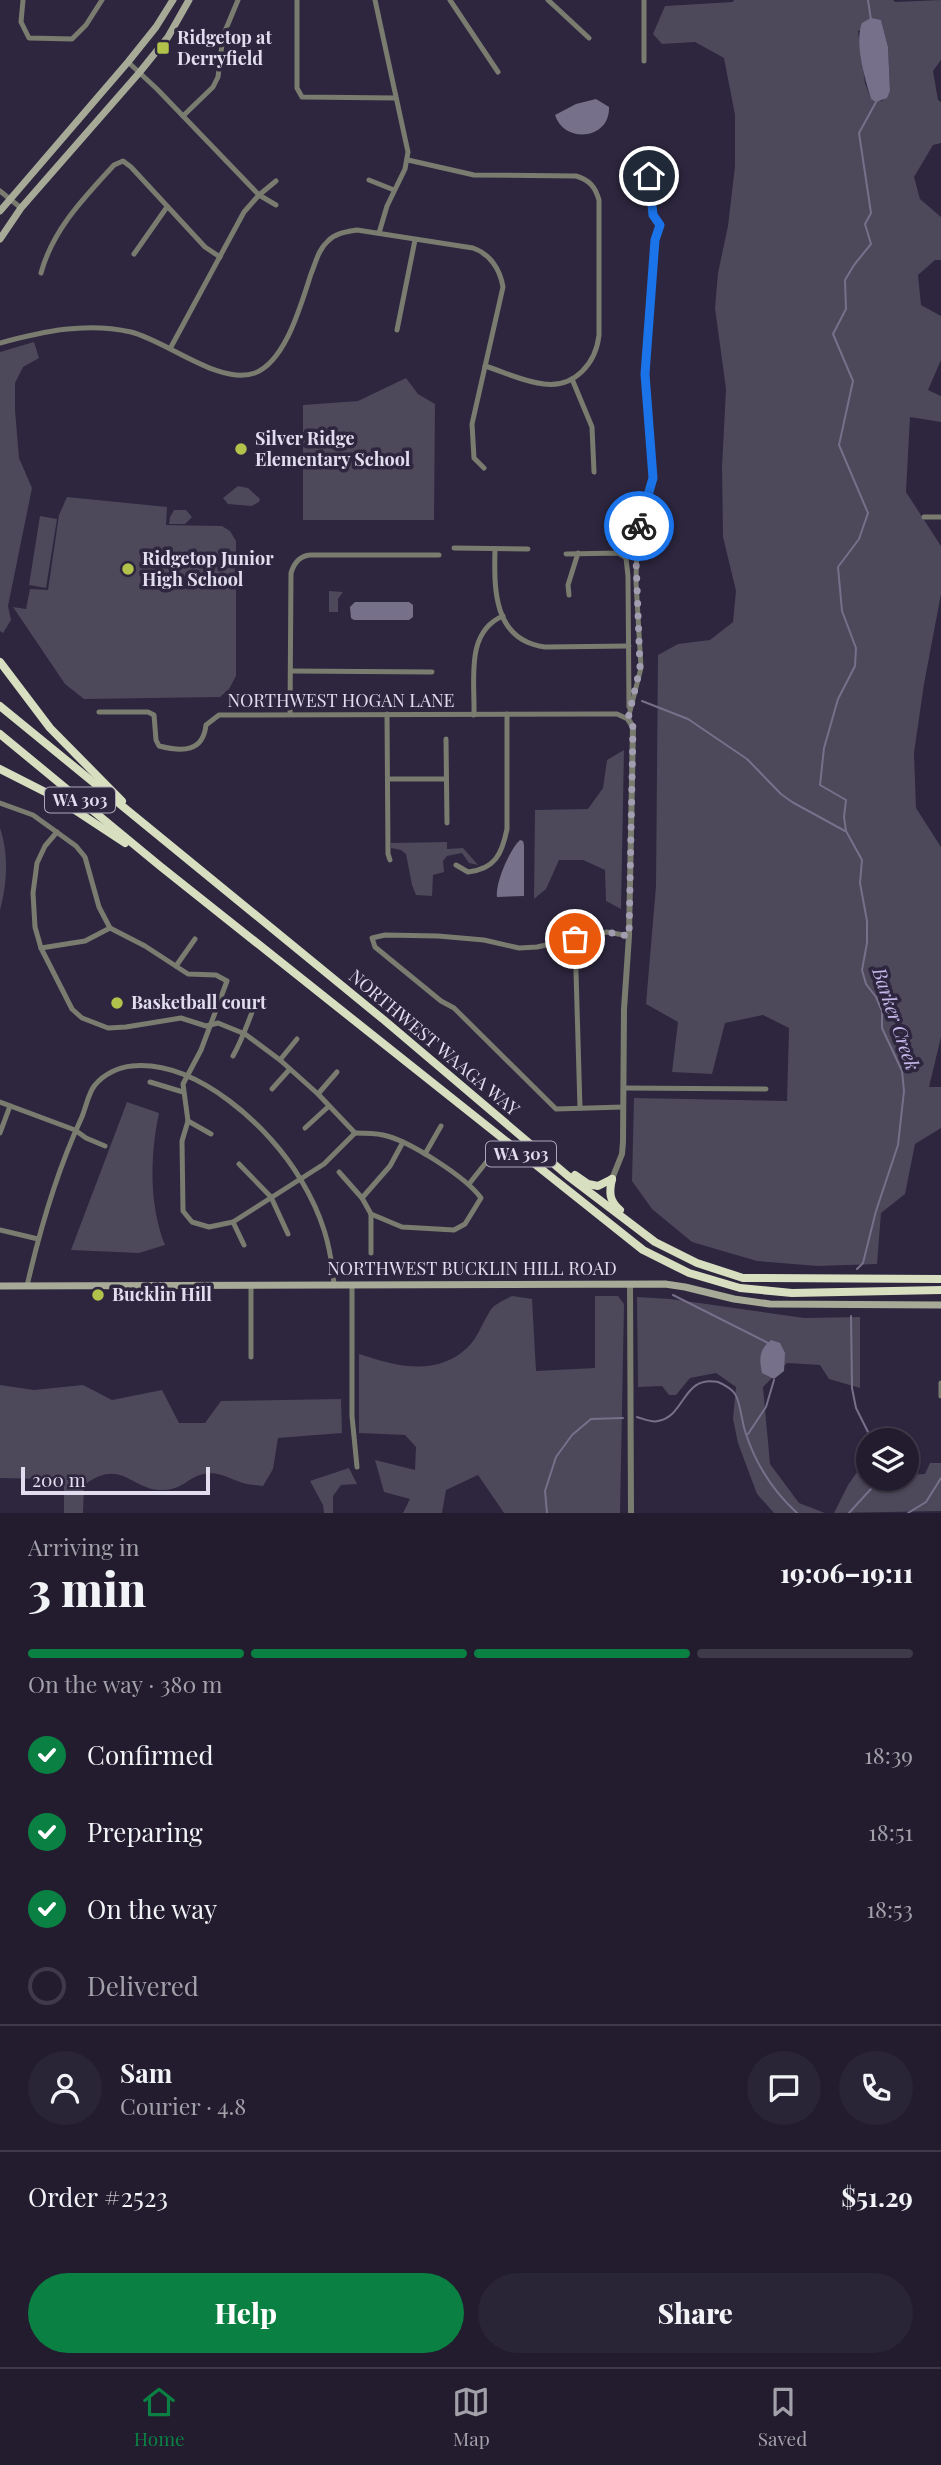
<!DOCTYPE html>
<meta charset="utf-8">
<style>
body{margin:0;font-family:"Playfair Display",serif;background:#2a2536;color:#f1f3f6;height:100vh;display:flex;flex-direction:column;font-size:26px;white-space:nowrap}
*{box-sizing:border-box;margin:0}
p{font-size:23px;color:#a2a1aa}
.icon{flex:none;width:38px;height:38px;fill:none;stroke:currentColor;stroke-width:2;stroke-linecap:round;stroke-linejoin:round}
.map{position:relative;height:1513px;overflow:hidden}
.details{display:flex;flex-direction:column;background:#221c2e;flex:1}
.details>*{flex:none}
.tools{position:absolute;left:856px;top:1428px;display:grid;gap:14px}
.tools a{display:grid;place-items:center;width:63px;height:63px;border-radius:50%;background:#221c2e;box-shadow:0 2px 5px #0004,0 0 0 2px #3f3a4a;font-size:35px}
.scale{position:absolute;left:21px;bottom:18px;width:189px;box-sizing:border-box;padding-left:7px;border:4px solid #e1ddee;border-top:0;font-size:19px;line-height:24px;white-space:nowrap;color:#e1ddee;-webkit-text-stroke:5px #2d263e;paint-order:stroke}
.pin{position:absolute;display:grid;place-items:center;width:60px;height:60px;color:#fff;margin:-30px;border:4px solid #fff;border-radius:50%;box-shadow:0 2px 7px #0007}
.courier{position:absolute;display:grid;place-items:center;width:70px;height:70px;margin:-35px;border:5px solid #1a73e8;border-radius:50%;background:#fff;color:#222;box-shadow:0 2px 9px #0007}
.headline em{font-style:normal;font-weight:800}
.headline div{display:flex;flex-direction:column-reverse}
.headline{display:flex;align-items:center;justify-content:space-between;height:119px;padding:0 28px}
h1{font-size:46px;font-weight:800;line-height:52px}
.bar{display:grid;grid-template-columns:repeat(4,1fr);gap:10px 7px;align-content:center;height:84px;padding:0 28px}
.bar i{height:9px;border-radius:5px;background:#3f3a4a}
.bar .current{background:#0b8043}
.bar p{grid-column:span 4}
.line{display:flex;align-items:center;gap:18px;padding:0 28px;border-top:2px solid #3f3a4a}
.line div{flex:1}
.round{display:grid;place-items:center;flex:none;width:74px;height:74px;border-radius:37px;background:#2a2536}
ol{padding:0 28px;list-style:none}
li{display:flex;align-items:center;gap:21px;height:77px}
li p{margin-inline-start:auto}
li .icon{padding:7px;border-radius:50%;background:#0b8043;color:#fff;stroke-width:4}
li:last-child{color:#a2a1aa}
li i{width:38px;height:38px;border:4px solid #3f3a4a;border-radius:50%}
.cta{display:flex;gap:14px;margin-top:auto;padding:14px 28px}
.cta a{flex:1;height:80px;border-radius:42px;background:#0b8043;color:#fff;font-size:28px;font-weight:800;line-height:80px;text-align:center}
.cta a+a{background:#2a2536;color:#f1f3f6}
.dock{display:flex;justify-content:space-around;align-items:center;height:98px;border-top:2px solid #3f3a4a;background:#221c2e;font-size:19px;color:#a2a1aa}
.dock a{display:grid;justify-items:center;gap:4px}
.dock .current{color:#0b8043}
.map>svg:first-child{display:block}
.green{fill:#4d485a;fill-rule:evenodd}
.water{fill:#77708b}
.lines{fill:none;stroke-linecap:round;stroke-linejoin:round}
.stream{stroke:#77708b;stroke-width:2}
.minor{stroke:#797c6f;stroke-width:5}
.tertiary{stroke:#797c6f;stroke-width:6}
.secondary{stroke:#a6aa96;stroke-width:7}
.trunk{stroke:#d8dec0;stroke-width:8}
.done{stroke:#a29db0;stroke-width:7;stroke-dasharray:0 12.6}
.route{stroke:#1a73e8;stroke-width:9}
.poi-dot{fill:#b2c34c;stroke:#2d263e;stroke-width:2.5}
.labels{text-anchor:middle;stroke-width:7;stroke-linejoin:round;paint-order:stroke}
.shield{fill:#2d263e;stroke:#aba6b9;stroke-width:2}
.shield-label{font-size:16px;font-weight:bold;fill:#e1ddee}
.poi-label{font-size:18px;font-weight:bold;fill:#e1ddee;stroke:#2d263e;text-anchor:start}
.street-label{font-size:18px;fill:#e1ddee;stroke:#2d263e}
.water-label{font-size:19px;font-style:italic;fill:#c6b8eb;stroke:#2d263e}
</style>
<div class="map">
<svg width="941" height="1513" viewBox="0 0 941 1513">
<rect width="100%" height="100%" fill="#2d263e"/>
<g class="green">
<path d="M734 0H893L895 2 941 0V60L933 71 938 100 941 102V143L933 145 914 177 920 199 941 217V260H935L918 275 921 305 941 316V360L928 390 941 396V422L910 417 906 492 941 546V594L924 684 914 753 916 808 941 847V1037L929 1087H941V1128L915 1144 905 1194 881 1213 877 1264 818 1266 757 1261 692 1242 652 1209 632 1181 634 1098 787 1101 789 1028 763 1015 725 1023 712 1074 672 1072 678 1022 646 1004 656 886 658 655 678 644 710 640 733 622 736 591 723 537 722 467 726 389 715 308 718 273 728 226 735 166V115L724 58 695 42 662 44 653 34 665 6 733 2ZM881 20 888 47 890 91 882 101 871 99 865 83 858 31Z"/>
<path d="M34 342 39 358 23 367 15 383V410L19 458 32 488 8 606 11 620 3 633 0 631V352Z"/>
<path d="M406 378 418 394 435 404 434 520H303V405L358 401Z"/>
<path d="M238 486 248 488 260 499 259 502 252 506 228 504 223 498Z"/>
<path d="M67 497 167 507 166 525 222 526 230 531 236 541V676L229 689 220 697 84 699 65 684 13 607 26 609 30 589 48 590 59 515Z"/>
<path d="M174 510H186L192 517 185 524H169L170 517Z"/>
<path d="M40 516 57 519 46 588 29 585Z"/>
<path d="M329 591 343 592 338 599V612H329Z"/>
<path d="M624 750 621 909 606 901 605 870 583 860H559L546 889 534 899 535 810 588 809 603 788 607 760Z"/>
<path d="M0 828C9 854 7 884 0 910Z"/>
<path d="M447 842V849L463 848 478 865 469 863 462 853 447 856 443 861 444 872 433 875 432 896 416 895 412 885 406 854 401 850 391 848V843Z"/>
<path d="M127 1102 159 1113C150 1155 149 1205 165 1245L139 1253 71 1250Z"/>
<path d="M512 1296 532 1299 536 1371 595 1368V1296H618L624 1304 620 1513H504L478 1475 446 1490 442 1513H403L410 1499 384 1492 375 1460 415 1470 416 1447 405 1435 359 1433V1354C395 1366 436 1377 467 1348 478 1338 482 1323 490 1311 494 1304 505 1300 512 1296Z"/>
<path d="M637 1297 671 1299 804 1318 860 1317V1388L829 1379 820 1365 787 1363 763 1387 770 1464 799 1503 825 1513H774L757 1494 738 1443 733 1419 736 1387 716 1373 690 1378 676 1395H669L662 1386 638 1387Z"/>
<path d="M0 1385 34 1390 83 1385 112 1400 162 1390 179 1423H205L221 1401 341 1399 342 1433 278 1438 273 1469 263 1486C258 1485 252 1485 247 1484 230 1480 218 1469 200 1475 187 1479 182 1489 165 1490 131 1492 123 1456 84 1485L83 1513H64V1487L43 1479 0 1478Z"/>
<path d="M867 1458 868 1479H906L907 1475 925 1474 930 1463H941V1511L834 1513 848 1485Z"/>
<path d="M349 1468 357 1484 341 1485 333 1496V1513H324L323 1505 310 1481Z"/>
</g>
<g class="water">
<path d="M871 18 881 20 888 47 890 91 887 98 876 102 871 99C865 79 854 42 862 23Z"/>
<path d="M596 99 609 107C610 140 564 144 555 115L576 104Z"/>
<path d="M355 602H409L413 605V617L409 620H354L351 618 350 607Z"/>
<path d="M520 840 523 841 524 845V896L497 897C495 883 510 849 520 840Z"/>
<path d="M771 1340 780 1343 785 1353 784 1371 774 1379 762 1373C759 1358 759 1350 771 1340Z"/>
</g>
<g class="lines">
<g class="stream">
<path d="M868 0 871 20"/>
<path d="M642 701 688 719 747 759 781 794 792 802 845 831"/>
<path d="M857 1269 863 1263 876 1211 898 1145 904 1091 902 1071 882 1028V1011L876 997 866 984 862 970 867 943V921L860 883 862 860 846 831 844 817 846 800 820 785 824 748 838 699 855 666 856 648 842 611 838 567 859 539 868 513 839 445 853 381 833 334 846 309 845 280 854 265 871 244 865 224 871 213 859 133 876 102"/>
<path d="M673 1295 768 1343"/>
<path d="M851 1316 852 1388 856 1408 872 1440"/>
<path d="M637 1417C644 1419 652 1423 658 1421 686 1416 682 1375 718 1382 723 1384 732 1389 735 1394 740 1401 742 1422 745 1431 755 1463 773 1491 797 1513"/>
<path d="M748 1434 766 1407 774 1380"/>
<path d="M547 1513 545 1491 556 1457 572 1435 591 1419 623 1418"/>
<path d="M849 1513 880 1479"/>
<path d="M908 1513 926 1502 941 1478"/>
</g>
<g class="minor">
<path d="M23 0 21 22 29 38 72 39 86 25 102 0"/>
<path d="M297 0V88L302 97 396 98"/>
<path d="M375 0 408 152 405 169 387 206 379 233"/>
<path d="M450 0 498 72"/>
<path d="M548 0 589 38"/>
<path d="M644 61V0"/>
<path d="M128 62 157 89 259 195 276 205"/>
<path d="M183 116 213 87 218 77 223 36 238 0"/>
<path d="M408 160 474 175 576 176C589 180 595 186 599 200V335C596 363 575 388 544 384 524 382 504 372 485 366"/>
<path d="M369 180 394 190"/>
<path d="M0 191 21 208"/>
<path d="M134 254 167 207"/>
<path d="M41 273C53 229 84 198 114 165L123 161 131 167 205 247 220 257"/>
<path d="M397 330 415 240"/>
<path d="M0 343C44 331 86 322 131 332 167 341 220 386 255 373 286 361 301 304 311 274 316 262 318 250 328 241 336 233 346 232 357 230L473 248C490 254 500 269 503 287L472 424 474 458 484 468"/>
<path d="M171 347 244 212 259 195 276 181"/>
<path d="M572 379 592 427 594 472"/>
<path d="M924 517H941"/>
<path d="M454 548 528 549"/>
<path d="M495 549C494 589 493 640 545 647L629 646"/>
<path d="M566 554 618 553 626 558 628 576 629 707"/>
<path d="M569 595 568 585 578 553"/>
<path d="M291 671 432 672"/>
<path d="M99 712H148L154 715 156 740 159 746C183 752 203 752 206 725L219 715 601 714H617L628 719 641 668 636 582 637 540 641 513 653 478 645 374 655 240 660 225 653 215 649 176"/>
<path d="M290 714 291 573C294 563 299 556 310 555H439"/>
<path d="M387 714 388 854 390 860"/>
<path d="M474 715C475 680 465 632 503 616"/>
<path d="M446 739 447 823"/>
<path d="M388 779H446"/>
<path d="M0 803 33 815 76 846 85 857 99 907 110 928 145 946 188 974 216 975 227 981 201 1050 183 1084 188 1121 182 1141 183 1211 192 1222 209 1227 233 1222 324 1164 355 1133"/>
<path d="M57 832 45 846 37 863 33 893 35 927 41 948 72 1009 82 1018 108 1028 126 1027 181 1018 206 1026 218 1023 245 1034 280 1060 318 1094 355 1133"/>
<path d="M456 865 468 872C495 869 502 854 507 829V714"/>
<path d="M575 938 580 1108"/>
<path d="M41 948 85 941 110 928"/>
<path d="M176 966 195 939"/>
<path d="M233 1056C243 1038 247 1024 255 1005"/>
<path d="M280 1060 297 1039"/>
<path d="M150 1082 183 1092"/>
<path d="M624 1088 766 1089"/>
<path d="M272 1089 289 1070"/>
<path d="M318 1094 337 1072"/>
<path d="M0 1102 75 1130 86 1138 105 1146"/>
<path d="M623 1107 556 1109 454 1008 441 1001 375 947 372 938 385 935 438 936 484 940 519 948 537 947 607 932 629 936"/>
<path d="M188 1121 211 1134"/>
<path d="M305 1128 329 1106"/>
<path d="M0 1133 10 1106"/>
<path d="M425 1154 441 1126"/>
<path d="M239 1164 271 1197 288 1234"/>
<path d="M339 1172 362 1198 371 1214 402 1227 454 1230 465 1224 481 1198C466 1177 408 1140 383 1135 374 1133 364 1133 355 1133"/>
<path d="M469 1184 488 1160"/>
<path d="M362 1198 390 1166 403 1142"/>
<path d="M233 1222 244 1245"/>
<path d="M0 1230 38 1239"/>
<path d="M371 1253V1214"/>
<path d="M352 1285V1416L357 1467"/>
<path d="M27 1286C40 1229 57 1171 81 1119 86 1108 88 1093 95 1085 104 1074 119 1067 132 1066 197 1060 270 1127 301 1180 322 1215 331 1245 334 1285"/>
<path d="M251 1286V1357"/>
<path d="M941 1383V1396"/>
</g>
<g class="tertiary">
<path d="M612 1179 622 1154 623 1142 624 1009 629 936 633 727 628 719"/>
<path d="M630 1284 631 1513"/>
</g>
<g class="secondary">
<path d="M0 211 128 62 156 27 173 0"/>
<path d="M0 239 21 208 139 73 168 37 189 0"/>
<path d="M0 1286 665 1284 685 1287 734 1299 770 1304 941 1305"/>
</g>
<g class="trunk">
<path d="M0 662 50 728 122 801"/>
<path d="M0 706 384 1020 568 1176 655 1242 697 1263 743 1278 941 1279"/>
<path d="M0 734 160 866 643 1250 689 1273 740 1288 792 1293 941 1290"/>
<path d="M0 769 55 797 125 843"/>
<path d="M575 1175 588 1184 598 1186 612 1179"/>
<path d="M612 1179C609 1192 609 1201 620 1210"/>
</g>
</g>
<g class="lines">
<path class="done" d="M575 939 607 932 629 936 633 727 628 719 640 668 636 559 639 526"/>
<path class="route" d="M639 526 653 478 645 374 655 240 660 225 653 215 649 176"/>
</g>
<g class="poi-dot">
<rect x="156" y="41" width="14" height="14" rx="3.5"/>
<circle cx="241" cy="449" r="7"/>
<circle cx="128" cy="569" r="7"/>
<circle cx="117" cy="1003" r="7"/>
<circle cx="98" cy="1295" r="7"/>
</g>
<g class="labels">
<g class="shield">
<rect x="45" y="787.5" width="70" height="25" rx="5"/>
<rect x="486" y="1141.5" width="70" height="25" rx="5"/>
</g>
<g class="shield-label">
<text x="80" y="806">WA 303</text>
<text x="521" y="1160">WA 303</text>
</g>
<g class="poi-label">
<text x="177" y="44">Ridgetop at<tspan x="177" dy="21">Derryfield</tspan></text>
<text x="255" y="445">Silver Ridge<tspan x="255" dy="21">Elementary School</tspan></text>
<text x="142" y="565">Ridgetop Junior<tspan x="142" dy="21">High School</tspan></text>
<text x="131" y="1009">Basketball court</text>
<text x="112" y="1301">Bucklin Hill</text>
</g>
<g class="street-label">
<text x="341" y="707">NORTHWEST HOGAN LANE</text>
<text transform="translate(434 1043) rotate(40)" y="6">NORTHWEST WAAGA WAY</text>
<text x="472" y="1275">NORTHWEST BUCKLIN HILL ROAD</text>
</g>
<g class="water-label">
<text transform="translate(896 1019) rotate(71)" y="7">Barker Creek</text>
</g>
</g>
</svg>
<div class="tools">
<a><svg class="icon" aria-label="layers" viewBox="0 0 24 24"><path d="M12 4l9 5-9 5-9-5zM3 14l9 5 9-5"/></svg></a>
</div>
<div class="scale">200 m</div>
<div class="pin" style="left:575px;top:939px;background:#ea580c"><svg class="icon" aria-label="bag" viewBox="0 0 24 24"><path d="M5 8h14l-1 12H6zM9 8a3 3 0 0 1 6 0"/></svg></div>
<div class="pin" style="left:649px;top:176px;background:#1f2937"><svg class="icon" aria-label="home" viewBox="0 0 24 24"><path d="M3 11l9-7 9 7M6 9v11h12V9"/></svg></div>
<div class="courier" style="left:639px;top:526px"><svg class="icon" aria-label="bike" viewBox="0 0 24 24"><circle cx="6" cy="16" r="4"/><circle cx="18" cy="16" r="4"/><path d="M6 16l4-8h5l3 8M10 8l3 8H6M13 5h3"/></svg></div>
</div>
<section class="details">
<div class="headline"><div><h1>3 min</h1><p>Arriving in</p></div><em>19:06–19:11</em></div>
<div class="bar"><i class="current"></i><i class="current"></i><i class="current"></i><i></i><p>On the way · 380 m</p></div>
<ol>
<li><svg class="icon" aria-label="check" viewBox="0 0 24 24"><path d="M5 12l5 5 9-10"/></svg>Confirmed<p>18:39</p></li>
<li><svg class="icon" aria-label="check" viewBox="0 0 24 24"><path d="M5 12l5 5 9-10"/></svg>Preparing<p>18:51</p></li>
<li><svg class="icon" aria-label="check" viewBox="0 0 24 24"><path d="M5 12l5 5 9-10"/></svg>On the way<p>18:53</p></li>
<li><i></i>Delivered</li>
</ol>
<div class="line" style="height:126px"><a class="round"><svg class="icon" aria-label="person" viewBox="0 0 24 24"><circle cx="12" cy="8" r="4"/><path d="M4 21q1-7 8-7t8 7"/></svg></a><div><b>Sam</b><p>Courier · 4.8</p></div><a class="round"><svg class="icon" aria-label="chat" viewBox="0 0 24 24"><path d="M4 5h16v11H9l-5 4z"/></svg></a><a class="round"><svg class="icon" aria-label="phone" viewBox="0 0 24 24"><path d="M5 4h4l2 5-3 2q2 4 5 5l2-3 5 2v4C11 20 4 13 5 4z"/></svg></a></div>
<div class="line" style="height:91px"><div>Order #2523</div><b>$51.29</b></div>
<div class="cta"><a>Help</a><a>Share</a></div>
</section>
<nav class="dock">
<a class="current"><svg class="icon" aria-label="home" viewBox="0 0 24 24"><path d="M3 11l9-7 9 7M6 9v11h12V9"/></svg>Home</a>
<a><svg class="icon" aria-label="map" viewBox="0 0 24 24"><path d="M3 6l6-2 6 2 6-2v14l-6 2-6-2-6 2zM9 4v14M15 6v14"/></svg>Map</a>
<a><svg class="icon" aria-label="saved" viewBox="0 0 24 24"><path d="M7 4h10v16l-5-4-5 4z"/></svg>Saved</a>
</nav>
